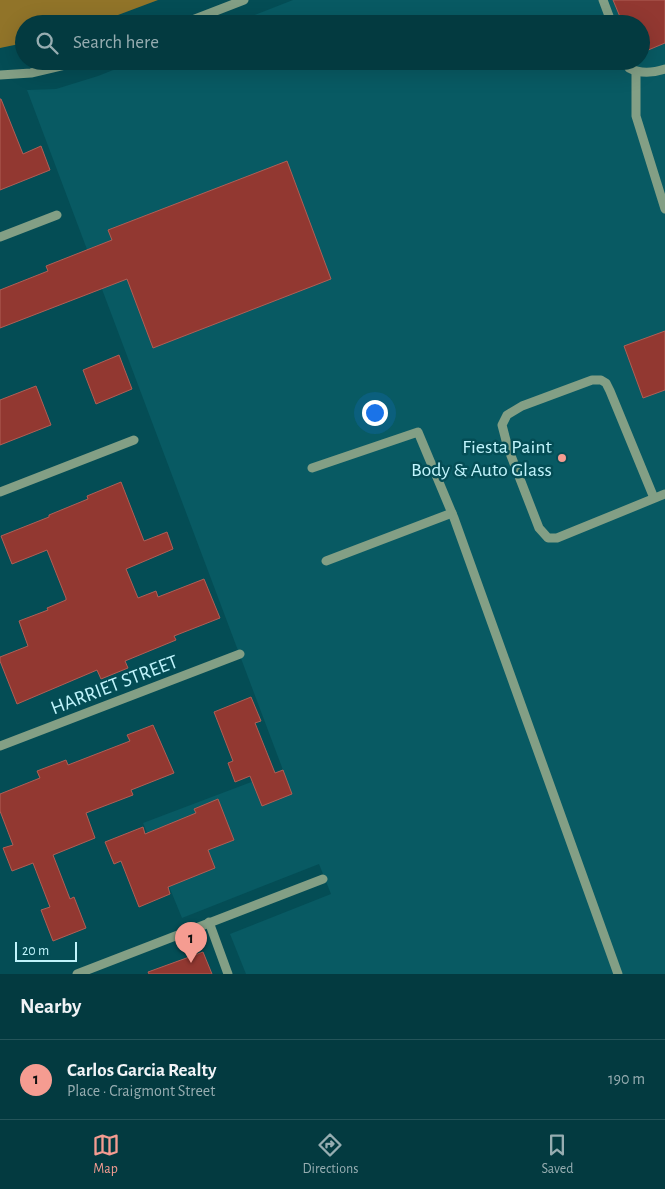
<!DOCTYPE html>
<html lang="en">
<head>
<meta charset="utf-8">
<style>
  body { margin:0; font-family:"Alegreya Sans",sans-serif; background:#11454b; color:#f1f3f6 }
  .scale { position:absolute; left:15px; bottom:12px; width:62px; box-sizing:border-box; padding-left:5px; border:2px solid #c0f4fc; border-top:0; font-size:14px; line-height:18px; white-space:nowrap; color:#c0f4fc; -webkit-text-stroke:4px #044d55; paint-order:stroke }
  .you { position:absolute; left:374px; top:412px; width:18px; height:18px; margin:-12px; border:4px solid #fff; border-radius:50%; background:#1a73e8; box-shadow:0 0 0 8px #1a73e833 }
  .badge { display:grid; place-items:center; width:32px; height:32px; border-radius:50%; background:#f59c91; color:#111; font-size:16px; font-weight:700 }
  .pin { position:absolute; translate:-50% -41px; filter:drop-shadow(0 1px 2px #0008) }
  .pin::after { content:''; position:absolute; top:26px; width:18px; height:15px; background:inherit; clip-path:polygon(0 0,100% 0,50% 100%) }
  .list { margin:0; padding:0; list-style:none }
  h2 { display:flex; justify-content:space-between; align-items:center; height:65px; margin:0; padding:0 20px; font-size:21px }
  h2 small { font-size:16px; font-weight:400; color:#97adb1 }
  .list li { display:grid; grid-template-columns:32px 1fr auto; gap:15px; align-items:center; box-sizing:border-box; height:80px; padding:0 20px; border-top:1px solid #245459 }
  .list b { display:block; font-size:19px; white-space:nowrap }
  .list p { margin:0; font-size:16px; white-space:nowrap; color:#97adb1 }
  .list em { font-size:16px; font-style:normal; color:#97adb1 }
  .icon { flex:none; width:28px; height:28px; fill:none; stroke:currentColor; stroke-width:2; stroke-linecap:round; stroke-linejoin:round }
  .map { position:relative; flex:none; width:665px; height:974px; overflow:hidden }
  .search { position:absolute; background:#033a40; box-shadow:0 5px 20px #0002; left:15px; right:15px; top:15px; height:55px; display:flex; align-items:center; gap:12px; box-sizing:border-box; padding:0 18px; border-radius:28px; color:#97adb1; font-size:19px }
  .sheet { height:145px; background:#033a40 }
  nav { display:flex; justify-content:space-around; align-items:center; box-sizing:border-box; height:70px; border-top:1px solid #245459; background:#033a40; font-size:14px; color:#97adb1 }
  nav a { display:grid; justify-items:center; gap:2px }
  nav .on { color:#f59c91 }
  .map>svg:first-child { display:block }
  .built { fill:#085a63 }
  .forest { fill:#917429 }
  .building { fill:#923831; stroke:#b05f56 }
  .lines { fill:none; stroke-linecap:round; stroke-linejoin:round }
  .minor { stroke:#839f85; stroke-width:9 }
  .poi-dot { fill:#f59c91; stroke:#044d55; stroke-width:2 }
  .labels { text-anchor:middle; stroke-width:5; stroke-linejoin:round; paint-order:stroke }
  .poi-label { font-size:20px; fill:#c0f4fc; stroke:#044d55; text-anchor:end }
  .street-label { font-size:20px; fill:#c0f4fc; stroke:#044d55 }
</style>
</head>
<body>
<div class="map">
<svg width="665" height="974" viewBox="0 0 665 974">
  <rect width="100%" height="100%" fill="#044d55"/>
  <path class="built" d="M293,0h372v974h-419l-16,-40 101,-40 -12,-30 -137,54 -39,-95 140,-53 -256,-680 29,-1 42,-13 38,-15h505v-37h-409z"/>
  <path class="forest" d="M0,0h158l-64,24h-70v19l-24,5z"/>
  <g class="building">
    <path d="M613,0h52v43l-24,10v-29h-18z"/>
    <path d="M0,99h1l22,55 18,-8 9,24 -50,20z"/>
    <path d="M287,161l44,118 -178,69 -26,-69 -127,49v-38l48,-19 -2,-5 66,-26 -4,-10z"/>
    <path d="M665,331v59l-22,8 -19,-52z"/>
    <path d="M119,355l13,34 -36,15 -13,-34z"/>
    <path d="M36,386l15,39 -51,20v-45z"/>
    <path d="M121,482l23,59 23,-9 6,17 -47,20 12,29 18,-7 2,6 46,-18 16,39 -46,18 2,4 -51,21 3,7 -27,11 -4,-9 -80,34 -17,-43v-4l28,-11 -9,-25 29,-11 -1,-2 19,-8v-2l-19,-48 -35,14 -11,-28 48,-19v-2l39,-16 -1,-3z"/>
    <path d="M251,697l10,24 -6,2 20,50 8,-3 9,24 -30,12 -12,-30 -15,6 -7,-19 5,-2 -19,-49z"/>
    <path d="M153,725l21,48 -43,17 2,5 -47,18 9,25 -42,17 17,44 4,-2 12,31 -33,13 -12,-31 9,-3 -17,-44 -21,8 -9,-23 10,-3 -13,-34v-17l40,-16 -3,-7 29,-11 2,5 62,-24 -3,-6z"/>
    <path d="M218,799l16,41 -26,10 7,18 -47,19 2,7 -31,13 -18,-46 -7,3 -9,-22 38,-15 2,7 51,-21 -2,-4z"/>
    <path d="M203,952l9,22h-63l-1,-2z"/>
  </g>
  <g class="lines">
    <g class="minor">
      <path d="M603,0l9,24"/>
      <path d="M182,24l62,-24"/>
      <path d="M626,61l3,7c11,6 24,5 36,1"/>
      <path d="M636,72v44l29,93"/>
      <path d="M0,75l31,-2 51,-12"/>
      <path d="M0,237l57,-22"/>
      <path d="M312,468l106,-36 36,86 164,456"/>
      <path d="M0,492l134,-52"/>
      <path d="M654,498l-44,-107 -4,-8 -5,-3h-9l-70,26 -15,9 -5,10 6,23 31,80 9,10h9l108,-44"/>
      <path d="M326,561l126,-48"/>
      <path d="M0,746l240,-92"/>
      <path d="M209,922l19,52"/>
      <path d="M77,974l246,-95"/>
    </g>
  </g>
  <circle class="poi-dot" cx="562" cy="458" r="5"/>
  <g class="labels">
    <g class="poi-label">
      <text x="552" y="453">Fiesta Paint<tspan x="552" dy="23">Body &amp; Auto Glass</tspan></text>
    </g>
    <g class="street-label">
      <text transform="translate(114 684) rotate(-21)" y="7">HARRIET STREET</text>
    </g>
  </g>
</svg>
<div class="scale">20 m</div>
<div class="you"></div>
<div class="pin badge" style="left:191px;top:963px">1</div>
<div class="search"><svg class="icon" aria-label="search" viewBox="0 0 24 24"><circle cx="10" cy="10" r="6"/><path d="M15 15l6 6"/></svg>Search here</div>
</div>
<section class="sheet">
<h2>Nearby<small></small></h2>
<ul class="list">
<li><span class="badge">1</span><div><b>Carlos Garcia Realty</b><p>Place · Craigmont Street</p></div><em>190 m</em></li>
</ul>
</section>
<nav>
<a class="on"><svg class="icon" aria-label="map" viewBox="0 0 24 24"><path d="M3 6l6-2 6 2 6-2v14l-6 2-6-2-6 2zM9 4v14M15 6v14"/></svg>Map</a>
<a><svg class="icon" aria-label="directions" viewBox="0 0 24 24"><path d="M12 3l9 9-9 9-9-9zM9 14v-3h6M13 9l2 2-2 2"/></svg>Directions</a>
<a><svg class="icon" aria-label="saved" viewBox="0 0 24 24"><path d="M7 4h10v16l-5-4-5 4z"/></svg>Saved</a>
</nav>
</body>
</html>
